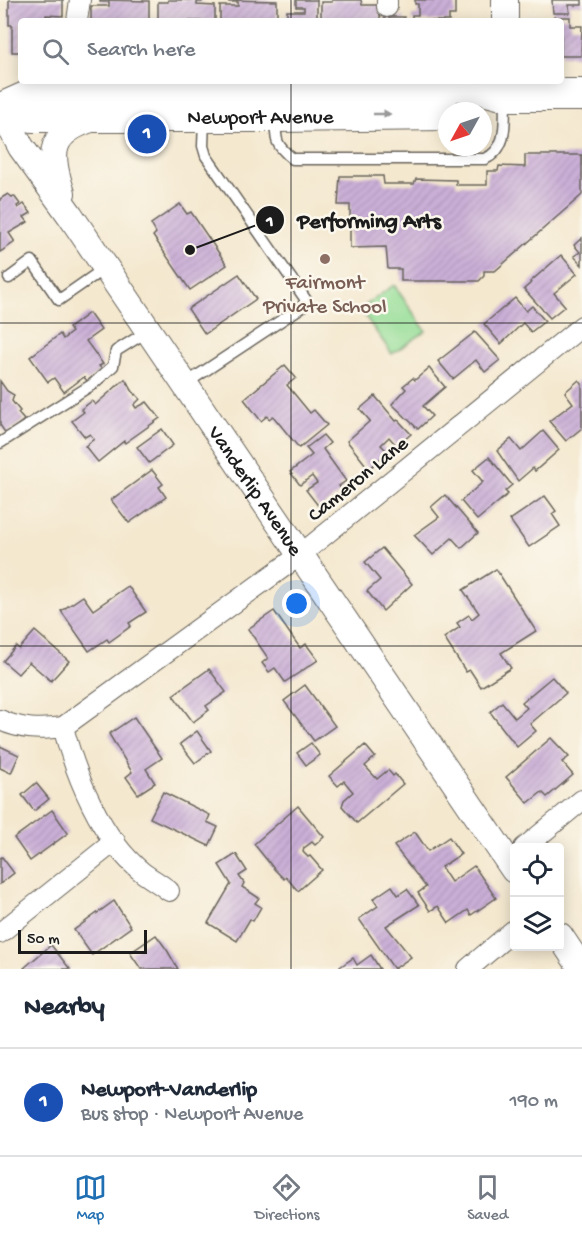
<!DOCTYPE html>
<html lang="en">
<head>
<meta charset="utf-8">
<style>
  body { margin:0; font-family:"Gochi Hand",sans-serif; background:#f2f2f3; color:#1f2937 }
  .controls { position:absolute; right:18px; bottom:18px; display:grid; overflow:hidden; border-radius:6px; box-shadow:0 3px 15px #0003 }
  .controls button { width:54px; height:54px; display:grid; place-items:center; padding:0; border:0; border-bottom:2px solid #e0e1e3; background:#fff; color:#1f2937; font:30px sans-serif }
  .compass { position:absolute; left:438px; top:102px; width:54px; height:54px; border-radius:50%; background:#fff; box-shadow:0 3px 15px #0003; rotate:230deg }
  .scale { position:absolute; left:18px; bottom:15px; width:129px; box-sizing:border-box; padding-left:6px; border:3px solid #1c1c1c; border-top:0; font-size:16px; line-height:21px; white-space:nowrap; color:#1c1c1c; -webkit-text-stroke:4px #fbf7ec; paint-order:stroke }
  .you { position:absolute; left:297px; top:604px; width:21px; height:21px; margin:-15px; border:4px solid #fff; border-radius:50%; background:#1a73e8; box-shadow:0 0 0 9px #1a73e833 }
  .badge { display:grid; place-items:center; width:39px; height:39px; border-radius:50%; background:#1f6fb2; color:#fff; font-size:20px; font-weight:700 }
  .pin { position:absolute; translate:-50% -50%; border:3px solid #fff; box-shadow:0 2px 6px #0006 }
  .list { margin:0; padding:0; list-style:none }
  h2 { display:flex; justify-content:space-between; align-items:center; height:78px; margin:0; padding:0 24px; font-size:26px }
  h2 small { font-size:20px; font-weight:400; color:#747a83 }
  .list li { display:grid; grid-template-columns:39px 1fr auto; gap:18px; align-items:center; box-sizing:border-box; height:108px; padding:0 24px; border-top:2px solid #e0e1e3 }
  .list b { display:block; font-size:22px; white-space:nowrap }
  .list p { margin:0; font-size:20px; white-space:nowrap; color:#747a83 }
  .list em { font-size:20px; font-style:normal; color:#747a83 }
  .icon { flex:none; width:33px; height:33px; fill:none; stroke:currentColor; stroke-width:2; stroke-linecap:round; stroke-linejoin:round }
  .map { position:relative; flex:none; width:582px; height:969px; overflow:hidden }
  .search { position:absolute; background:#fff; box-shadow:0 3px 15px #0003; left:18px; right:18px; top:18px; height:66px; display:flex; align-items:center; gap:15px; box-sizing:border-box; padding:0 21px; border-radius:6px; color:#747a83; font-size:22px }
  .sheet { height:186px; background:#fff }
  nav { display:flex; justify-content:space-around; align-items:center; box-sizing:border-box; height:84px; border-top:2px solid #e0e1e3; background:#fff; font-size:16px; color:#747a83 }
  nav a { display:grid; justify-items:center; gap:3px }
  nav .on { color:#1f6fb2 }
  .map>svg:first-child { display:block }
  .garden { fill:#97de98; stroke:#5a7d5a; stroke-width:1.5 }
  .building { fill:url(#building-hatch) }
  .lines { fill:none; stroke-linecap:round; stroke-linejoin:round }
  .service-casing { stroke:#68635b; stroke-width:13 }
  .minor-casing { stroke:#68635b; stroke-width:22 }
  .tertiary-casing { stroke:#68635b; stroke-width:28 }
  .primary-casing { stroke:#68635b; stroke-width:34 }
  .service { stroke:#fff; stroke-width:10 }
  .minor { stroke:#fff; stroke-width:20 }
  .tertiary { stroke:#fff; stroke-width:26 }
  .primary { stroke:#fff; stroke-width:32 }
  .oneway { fill:#999 }
  .grid { fill:none; stroke:#1c1c1c; stroke-width:1.5; stroke-opacity:0.55 }
  .education-dot { fill:#8d6e63; stroke:#fbf7ec; stroke-width:2 }
  .labels { text-anchor:middle; stroke-width:5; stroke-linejoin:round; paint-order:stroke }
  .street-label { font-size:21px; fill:#1c1c1c; stroke:#fbf7ec }
  .education-label { font-size:21px; fill:#785e54; stroke:#fbf7ec }
  .leader { fill:none; stroke:#1c1c1c; stroke-width:2 }
  .callout-dot { fill:#1c1c1c; stroke:#fbf7ec; stroke-width:2 }
  .mark-label { font-size:18px; text-anchor:middle; font-weight:bold; fill:#fff }
  .callout-label { font-size:22px; text-anchor:middle; font-weight:bold; fill:#1c1c1c; stroke:#fbf7ec; stroke-width:5; stroke-linejoin:round; paint-order:stroke }
</style>
</head>
<body>
<div class="map">
<svg width="582" height="969" viewBox="0 0 582 969">
  <defs>
    <pattern id="building-hatch" width="6" height="6" patternUnits="userSpaceOnUse" patternTransform="scale(1.5)"><rect width="6" height="6" fill="#caafd7"/><path d="M-1 1l2-2M0 6l6-6M5 7l2-2" fill="none" stroke="#ad96b8"/></pattern>
  </defs>
  <rect width="100%" height="100%" fill="#fbf7ec"/>
  <filter id="ink" filterUnits="userSpaceOnUse"><feTurbulence type="fractalNoise" baseFrequency=".0167" numOctaves="2"/><feDisplacementMap in="SourceGraphic" scale="12" xChannelSelector="R" yChannelSelector="G"/><feConvolveMatrix kernelMatrix="1 2 1 2 8 2 1 2 1" color-interpolation-filters="sRGB"/></filter>
  <filter id="wash" filterUnits="userSpaceOnUse"><feTurbulence type="fractalNoise" baseFrequency=".008" numOctaves="4" result="noise"/><feDisplacementMap in="SourceGraphic" scale="24" xChannelSelector="R" yChannelSelector="G"/><feGaussianBlur stdDeviation="1.35" result="paint"/><feColorMatrix in="noise" values="0 0 0 0 0 0 0 0 0 0 0 0 0 0 0 0 0 1.4 0 .05"/><feComposite in="paint" operator="in"/></filter>
  <g filter="url(#wash)">
    <rect width="100%" height="100%" fill="#f4e8cf"/>
    <path class="garden" d="M394,285l32,46 -34,23 -32,-45z"/>
    <g id="blocks">
      <g class="building">
        <path d="M9,0h54v16l-17,-1v6h-25v31h-9v-27h-3z"/>
        <path d="M100,0l49,1v20h-58v-15h18v-4h-9z"/>
        <path d="M168,0h34v2h-5v3l18,1v15h-57v-19h10z"/>
        <path d="M229,0l48,1v20h-57v-15h18v-4h-9z"/>
        <path d="M296,0h21v21h-30v-10h17v-4h-8z"/>
        <path d="M332,0h29l1,5h18v16h-59v-19h11z"/>
        <path d="M415,0h40v15h-6v6h-37v-6h6v-11h-3z"/>
        <path d="M552,0h30v5h-13l1,8h-17z"/>
        <rect x="385" y="17" width="19" height="4"/>
        <path d="M554,17h16v9h12l-1,30h-20v-35h-7z"/>
        <path d="M525,155h57v40l-87,76h-11v5l-5,5h-78v-12h-13l-2,-22 -36,1v-43h-12l2,-29h43l1,8h30l2,-5 40,1v5h31v-14h11l1,-5 26,1z"/>
        <path d="M8,194l4,3 2,-1 6,8 -3,2 1,2 6,-4 7,9 -7,4 4,5 -19,11 6,9 -15,10v-53z"/>
        <path d="M180,204l7,10 4,-2 36,53 -37,25 -37,-54 3,-3 -5,-9z"/>
        <path d="M582,238v27l-8,-9 6,-4 -6,-7z"/>
        <path d="M561,255l16,19 -23,19 11,13 -15,12 -26,-29 7,-6 -1,-1z"/>
        <path d="M239,274l17,25 -51,35 -17,-25z"/>
        <path d="M515,298l11,13 6,-5 13,15 -14,11 -8,-9 -22,21 -17,-20z"/>
        <path d="M89,313l12,17 -15,11 17,23 -4,2 3,3 -15,12 -3,-4 -20,15 -10,-14 -6,4 -18,-25 30,-23 3,5 9,-7 -3,-4z"/>
        <path d="M475,332l25,28 -15,12 -9,-12 -23,19 -15,-18z"/>
        <path d="M285,365l11,13 -9,7 23,28 4,-3 13,15 -28,23 -26,-32 -4,3 -2,-3 -6,5 -17,-22z"/>
        <path d="M429,368l16,19 -22,19 9,10 -14,13 -26,-25 14,-15 -3,-3 10,-8 2,2z"/>
        <path d="M125,379l10,16 1,-1 4,5 -6,6 2,3 11,-6 13,16 -35,25 -1,-2 -26,21 -13,-16 9,-7 -4,-5 -5,3 -13,-16 12,-9 -3,-3 11,-8 3,4z"/>
        <path d="M579,380l3,4v44l-16,13 -17,-20 24,-18 -8,-11z"/>
        <path d="M0,381l7,10 7,4 -2,6 8,10 -2,2 6,7 -18,14 -6,-9z"/>
        <path d="M375,396l21,25 2,-1 13,14 -14,12 -8,-9 -8,8 7,7 -19,17 -22,-28 23,-20 -10,-12z"/>
        <path d="M162,429l11,16 -24,18 -12,-16z"/>
        <path d="M543,431l16,19 -24,21 -2,-3 -15,13 -21,-30 14,-12 10,12z"/>
        <path d="M323,435l7,8 -7,6 23,32 -7,5 4,5 -23,17 -14,-18 11,-7 -5,-7 -12,9 -10,-13 22,-17 -6,-7z"/>
        <path d="M489,457l23,28 -7,6 3,3 -31,26 -16,-19 22,-19 -10,-12z"/>
        <path d="M152,470l11,14 -4,3 7,10 -37,26 -18,-23z"/>
        <path d="M445,495l33,38 -17,15 -9,-10 -19,17 -19,-20 25,-18 -8,-10z"/>
        <path d="M545,496l11,15 -4,3 8,12 -31,21 -19,-27z"/>
        <path d="M382,548l30,36 -29,27 -16,-20 13,-11 -15,-18z"/>
        <path d="M496,569l40,62 -35,22 10,15 -30,19 -11,-17 -4,2 -22,-34 16,-11 -3,-4 12,-8 3,4 7,-6 -16,-23z"/>
        <path d="M128,586l18,26 -17,11 2,3 -22,16 -2,-3 -18,12 -28,-40 22,-15 10,14z"/>
        <path d="M274,611l26,37 6,-4 12,16 -33,22 -10,-14 -6,4 -7,-9 6,-5 -20,-29z"/>
        <path d="M35,631l34,30 -18,20 -22,-19 -11,12 -15,-13 13,-15 3,3z"/>
        <path d="M209,669l17,23 -20,14 3,4 -16,12 -20,-27z"/>
        <path d="M552,677l14,16 -36,31 6,7 -19,16 -27,-35 12,-10 13,16 12,-10 -5,-6z"/>
        <path d="M305,685l30,41 -21,15 -30,-40z"/>
        <path d="M134,717l28,41 -16,11 9,14 -17,11 -12,-17 6,-5 -23,-38z"/>
        <path d="M197,731l14,20 -16,12 -15,-19z"/>
        <path d="M551,738l18,19 -7,5 11,13 -26,22 -5,-5 -14,11 -22,-26z"/>
        <path d="M311,743l9,12 -14,10 -9,-12z"/>
        <path d="M365,745l10,12 -10,9 12,13 11,-9 5,6 2,-2 8,10 -46,39 -15,-17 2,-6 9,-8 -9,-11 -6,5 -9,-10z"/>
        <path d="M0,746l19,9 -8,18 -11,-5z"/>
        <path d="M36,783l13,16 -15,12 -12,-16z"/>
        <path d="M163,792l47,23 -3,7 11,5 -9,19 -59,-28z"/>
        <path d="M298,806l26,31 -9,8 -3,-3 -8,6 -1,4 5,5 2,-1 12,14 -24,21 -12,-14 -2,2 -9,-9 -21,-26z"/>
        <path d="M52,810l16,23 -38,28 -16,-23z"/>
        <path d="M415,832l13,19 21,-14 12,17 -20,13 10,15 23,-16 22,32 -25,17 -3,-5 -19,13 -11,-17 -8,5 -12,-18 8,-6 -32,-41z"/>
        <path d="M236,854l11,17 -8,5 5,7 -2,4 17,11 -4,5 6,4 -8,14 -3,-2 -13,22 -29,-18 23,-39 -12,-19z"/>
        <path d="M2,857l12,16 -14,11v-26z"/>
        <path d="M392,886l6,9 9,-6 12,16 -33,21 25,31 -17,12 -35,-50 19,-13 -5,-7z"/>
        <path d="M114,901l17,26 -39,28 -18,-25z"/>
        <path d="M156,935l11,15 11,19h-37l-11,-16z"/>
        <path d="M51,945l19,24h-45l-1,-1z"/>
        <path d="M371,955l9,14h-43l16,-11 4,7z"/>
      </g>
    </g>
  </g>
  <g filter="url(#ink)">
    <use href="#blocks" fill-opacity="0" stroke="#68635b" stroke-width="1.5"/>
    <g class="lines">
      <defs>
        <g id="service">
          <path d="M276,117c-1,23 -1,28 17,42h192c24,-11 19,-38 20,-61"/>
          <path d="M9,278l23,-17 27,39 46,-32"/>
          <path d="M185,384l118,-78 3,-6 -100,-144 -3,-10 1,-26"/>
          <path d="M0,443l93,-59 20,-18 3,-15 32,-20"/>
        </g>
        <g id="minor">
          <path d="M387,7v-7"/>
          <path d="M77,21l3,-21"/>
          <path d="M0,720c22,10 40,10 63,7l237,-172 282,-229"/>
          <path d="M63,727c13,49 38,112 79,145 9,7 19,12 27,19"/>
          <path d="M524,848l58,-48"/>
          <path d="M0,933l115,-92"/>
          <path d="M468,969l46,-39"/>
        </g>
        <g id="tertiary">
          <path d="M505,0v21"/>
          <path id="s1" d="M1,109l20,38 49,68 444,655"/>
          <path d="M62,193c-14,-41 -13,-61 32,-75"/>
          <path d="M560,936l22,33"/>
        </g>
        <g id="primary">
          <path id="s2" d="M0,109l33,7h243l171,-2"/>
          <path d="M1,109l40,-18 123,-2 51,-3 254,-1 37,10h76"/>
        </g>
      </defs>
      <use href="#service" class="service-casing"/>
      <use href="#minor" class="minor-casing"/>
      <use href="#tertiary" class="tertiary-casing"/>
      <use href="#primary" class="primary-casing"/>
      <use href="#service" class="service"/>
      <use href="#minor" class="minor"/>
      <use href="#tertiary" class="tertiary"/>
      <use href="#primary" class="primary"/>
    </g>
    <defs><path id="oneway-solid" d="M-6-.8H1V-3.2L6.5 0L1 3.2V.8H-6Z" transform="scale(1.5)"/></defs>
    <use class="oneway" href="#oneway-solid" transform="translate(382 114)"/>
  </g>
  <path class="grid" d="M291,0v21M291,81v888M0,323h582M0,646h582"/>
  <circle class="education-dot" cx="325" cy="259" r="6"/>
  <g class="labels">
    <g class="street-label">
      <text dy="7" stroke="none"><textPath href="#s2" startOffset="261">Newport Avenue</textPath></text>
      <text transform="translate(357 478) rotate(-39)" y="7">Cameron Lane</text>
      <text dy="7" stroke="none"><textPath href="#s1" startOffset="459">Vanderlip Avenue</textPath></text>
    </g>
    <g class="education-label">
      <text x="325" y="288">Fairmont<tspan x="325" dy="24">Private School</tspan></text>
    </g>
  </g>
  <path class="leader" d="M190 250L270 220"/>
  <g class="callout-dot">
    <circle cx="190" cy="250" r="6"/>
    <circle cx="270" cy="220" r="15"/>
  </g>
  <g class="mark-label">
    <text x="270" y="226">1</text>
  </g>
  <g class="callout-label">
    <text x="369" y="227">Performing Arts</text>
  </g>
</svg>
<div class="controls">
<button><svg class="icon" aria-label="locate" viewBox="0 0 24 24"><circle cx="12" cy="12" r="6"/><path d="M12 2v4M12 18v4M2 12h4M18 12h4"/></svg></button>
<button><svg class="icon" aria-label="layers" viewBox="0 0 24 24"><path d="M12 4l9 5-9 5-9-5zM3 14l9 5 9-5"/></svg></button>
</div>
<svg class="compass" viewBox="-18 -18 36 36"><path d="M0-13l5 13h-10z" fill="#e53935"/><path d="M0 13l5-13h-10z" fill="#747a83"/></svg>
<div class="scale">50 m</div>
<div class="you"></div>
<div class="pin badge" style="left:147px;top:134px;background:#1a4fb4">1</div>
<div class="search"><svg class="icon" aria-label="search" viewBox="0 0 24 24"><circle cx="10" cy="10" r="6"/><path d="M15 15l6 6"/></svg>Search here</div>
</div>
<section class="sheet">
<h2>Nearby<small></small></h2>
<ul class="list">
<li><span class="badge" style="background:#1a4fb4">1</span><div><b>Newport-Vanderlip</b><p>Bus stop · Newport Avenue</p></div><em>190 m</em></li>
</ul>
</section>
<nav>
<a class="on"><svg class="icon" aria-label="map" viewBox="0 0 24 24"><path d="M3 6l6-2 6 2 6-2v14l-6 2-6-2-6 2zM9 4v14M15 6v14"/></svg>Map</a>
<a><svg class="icon" aria-label="directions" viewBox="0 0 24 24"><path d="M12 3l9 9-9 9-9-9zM9 14v-3h6M13 9l2 2-2 2"/></svg>Directions</a>
<a><svg class="icon" aria-label="saved" viewBox="0 0 24 24"><path d="M7 4h10v16l-5-4-5 4z"/></svg>Saved</a>
</nav>
</body>
</html>
